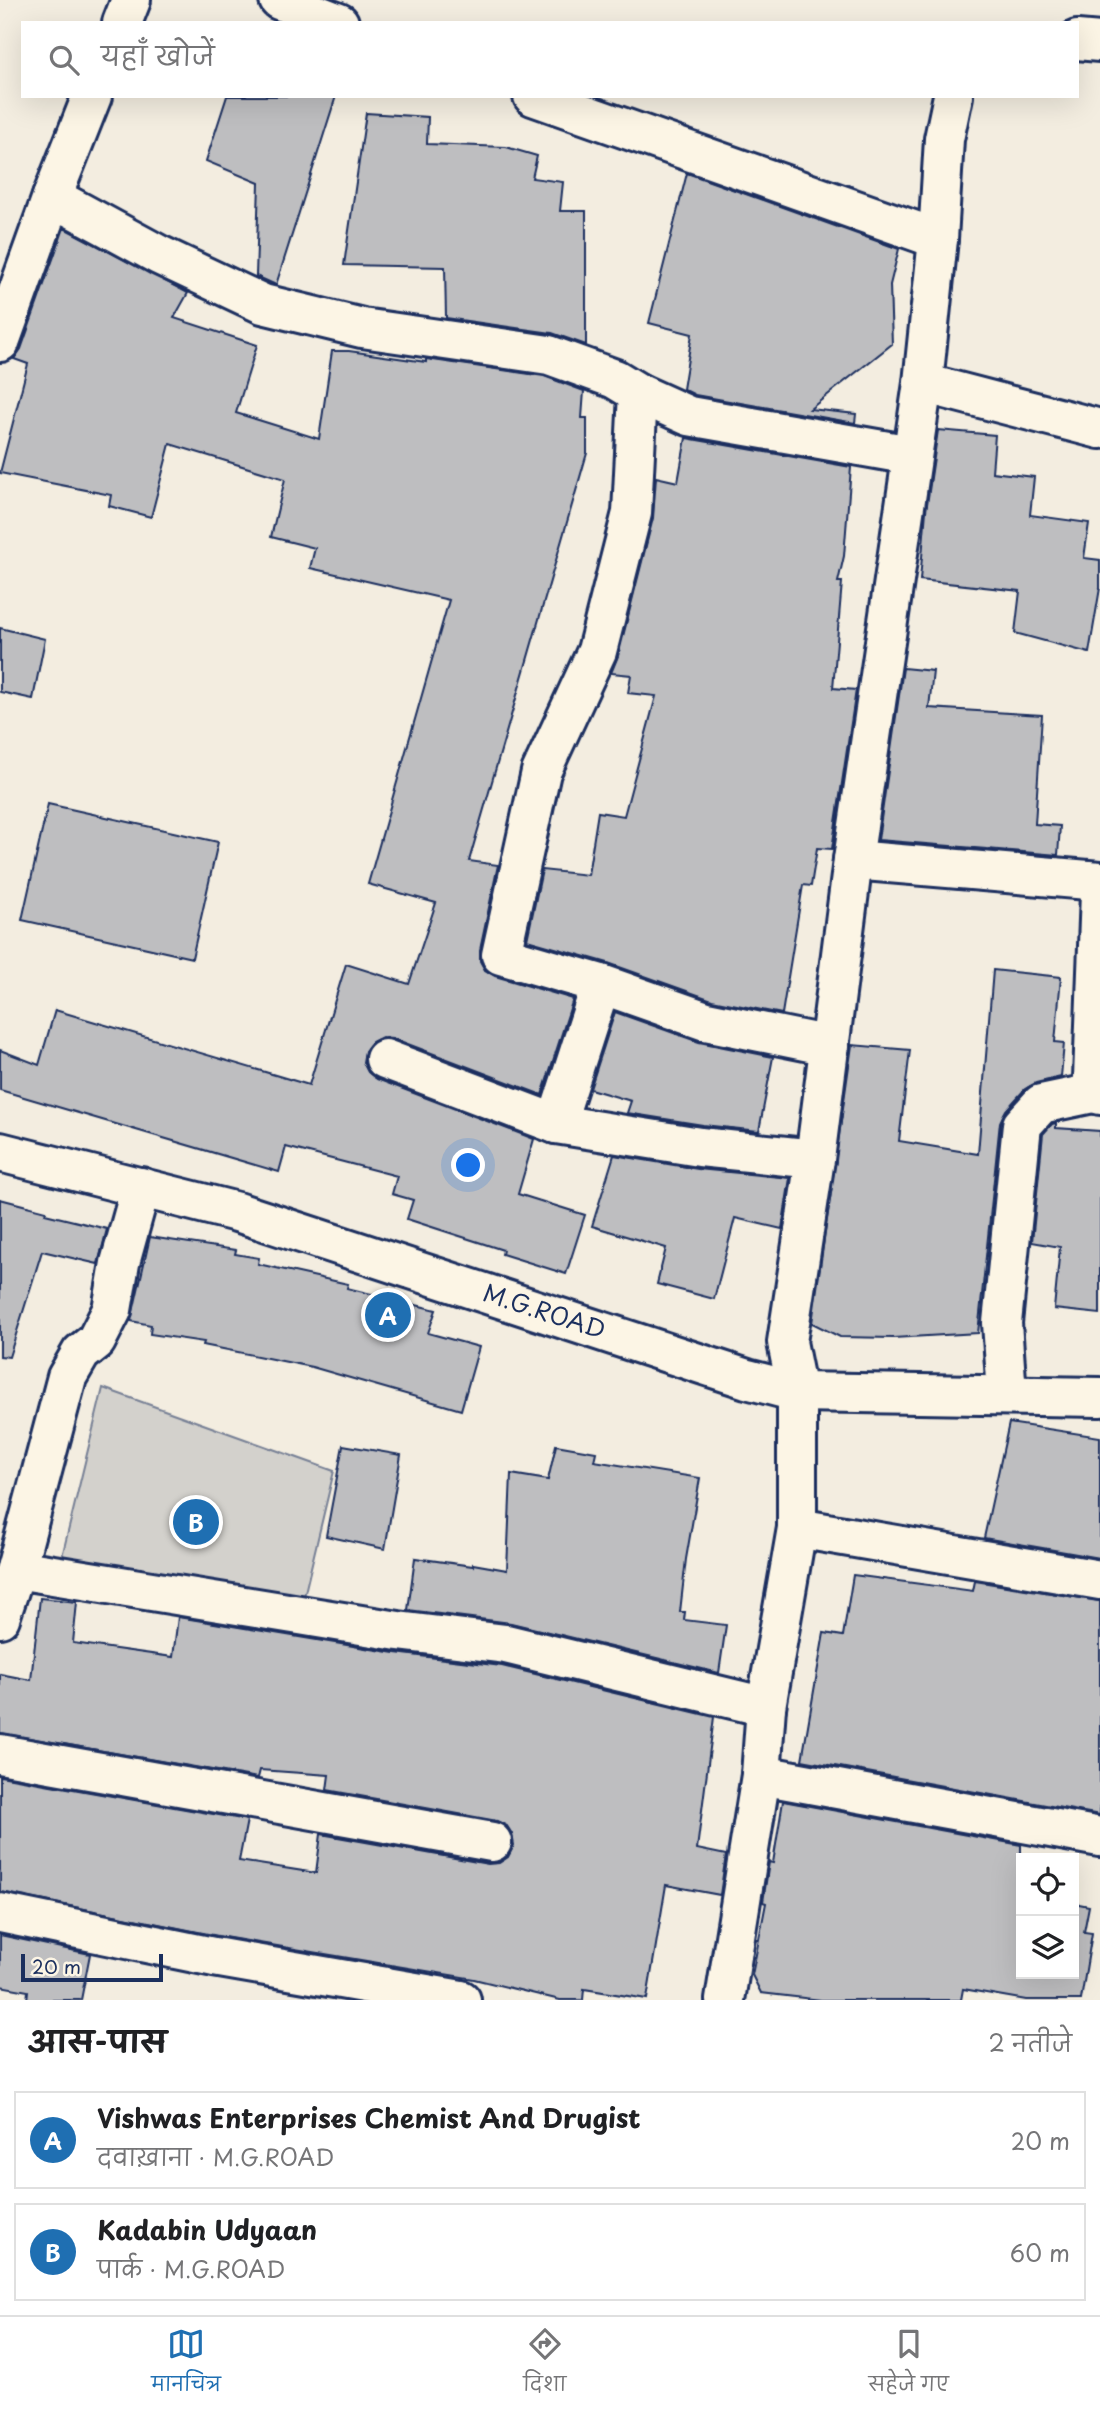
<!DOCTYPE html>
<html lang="hi">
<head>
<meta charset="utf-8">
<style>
  body { margin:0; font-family:"Playpen Sans","Playpen Sans Deva",sans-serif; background:#f6f6f6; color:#202124 }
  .controls { position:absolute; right:21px; bottom:21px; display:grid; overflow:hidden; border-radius:0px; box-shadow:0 7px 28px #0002 }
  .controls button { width:63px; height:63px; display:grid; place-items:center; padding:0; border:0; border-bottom:2px solid #e0e0e0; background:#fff; color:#202124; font:35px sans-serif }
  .scale { position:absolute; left:21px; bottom:18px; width:142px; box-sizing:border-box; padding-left:7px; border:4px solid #1b2f5e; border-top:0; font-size:19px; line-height:24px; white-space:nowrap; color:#1b2f5e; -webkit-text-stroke:5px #fcf5e5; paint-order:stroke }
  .you { position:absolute; left:469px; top:1166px; width:24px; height:24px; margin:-18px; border:5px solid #fff; border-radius:50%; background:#1a73e8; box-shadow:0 0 0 10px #1a73e833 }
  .badge { display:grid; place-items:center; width:46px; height:46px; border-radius:50%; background:#1f6fb2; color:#fff; font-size:23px; font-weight:700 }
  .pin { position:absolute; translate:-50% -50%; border:4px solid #fff; box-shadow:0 2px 7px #0006 }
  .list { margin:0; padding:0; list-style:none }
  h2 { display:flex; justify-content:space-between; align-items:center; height:91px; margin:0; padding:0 28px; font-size:30px }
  h2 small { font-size:23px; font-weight:400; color:#757577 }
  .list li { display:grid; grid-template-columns:46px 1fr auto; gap:21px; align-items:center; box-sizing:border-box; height:98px; margin:0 14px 14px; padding:0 14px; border:2px solid #e0e0e0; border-radius:0px }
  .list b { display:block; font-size:26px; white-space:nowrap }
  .list p { margin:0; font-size:23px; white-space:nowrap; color:#757577 }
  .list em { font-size:23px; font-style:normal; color:#757577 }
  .icon { flex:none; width:38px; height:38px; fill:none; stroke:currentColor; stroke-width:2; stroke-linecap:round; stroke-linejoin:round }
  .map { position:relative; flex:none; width:1100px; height:2000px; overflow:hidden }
  .search { position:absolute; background:#fff; box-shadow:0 7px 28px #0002; left:21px; right:21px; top:21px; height:77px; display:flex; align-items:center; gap:18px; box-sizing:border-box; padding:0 24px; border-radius:0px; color:#757577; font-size:26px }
  .sheet { height:315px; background:#fff }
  nav { display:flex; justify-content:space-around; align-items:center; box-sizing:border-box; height:98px; border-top:2px solid #e0e0e0; background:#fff; font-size:19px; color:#757577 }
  nav a { display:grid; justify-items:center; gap:4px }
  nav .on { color:#1f6fb2 }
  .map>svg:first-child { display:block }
  .green { fill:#d3d1cc; stroke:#778095; stroke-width:2 }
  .building { fill:#bebec0; stroke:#1b2f5e; stroke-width:2 }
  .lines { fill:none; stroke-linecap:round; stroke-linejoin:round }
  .minor-casing { stroke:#1b2f5e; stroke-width:44 }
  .secondary-casing { stroke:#1b2f5e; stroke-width:44 }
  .minor { stroke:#fcf5e5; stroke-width:38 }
  .secondary { stroke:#fcf5e5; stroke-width:38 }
  .labels { text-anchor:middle; stroke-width:6; stroke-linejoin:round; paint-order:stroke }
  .street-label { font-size:24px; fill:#1b2f5e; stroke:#fcf5e5 }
</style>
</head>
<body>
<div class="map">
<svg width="1100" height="2000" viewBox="0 0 1100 2000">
  <rect width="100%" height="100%" fill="#f3ede0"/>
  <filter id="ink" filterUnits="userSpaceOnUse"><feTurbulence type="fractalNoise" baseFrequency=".0143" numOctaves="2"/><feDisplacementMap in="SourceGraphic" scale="14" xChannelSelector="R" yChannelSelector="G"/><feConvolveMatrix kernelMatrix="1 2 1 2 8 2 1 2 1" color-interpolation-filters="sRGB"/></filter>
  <g filter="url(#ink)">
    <path class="green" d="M103,1388l231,83 -37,155 -239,-53z"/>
    <g class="building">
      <path d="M227,96h109l-60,189 -20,-9 3,-93 -53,-22z"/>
      <path d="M366,113l62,4 -1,27 79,3 31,9 -5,22 31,4 -3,29h26v134l-34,-12 -106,-15 -1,-51 -101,-2z"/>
      <path d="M687,173l212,76 -9,36 2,59 -82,65 46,5 -1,9 -160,-28 -12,-6 9,-55 -43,-11z"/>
      <path d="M64,228l124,65 -14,25 83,27 -21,68 83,26 13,-88h17l77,11v-3l118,17 40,15 -2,27h5v35l-118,408 29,4 -18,85v11l5,9 10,6 78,23 -31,96 -150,-57 -10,-1 -10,5 -7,9 -2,11 5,10 9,7 157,60 -16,55 67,21 -19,59 -64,-20 1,-4 -96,-31 6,-19 -21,-6 5,-18 -111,-29 -7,25 -279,-82v-40l39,15 16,-55 254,75 37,-121 63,20 27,-81 -68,-19 81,-284 -139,-32 5,-20 -44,-11 14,-58 -115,-35 -19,73 -42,-11 2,-11 -111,-22 28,-109 -14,-5 7,-10z"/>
      <path d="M938,430l57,5 -3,37 42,5 -4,38 59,8 -5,35 16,2v28l-11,65 -74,-20 5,-42 -100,-11 6,-69z"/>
      <path d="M686,438l165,29 -7,89 -6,26h4l-9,106 23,2 -24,159 -15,-1 -6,38 -8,-1 -21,129 -70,-14 -104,-37 -81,-23 15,-70 46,5 10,-63 26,4 32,-120 -28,-3 3,-18 -20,-2 7,-17 35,-138 3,-41 22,5z"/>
      <path d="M0,628l45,11 -12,60 -33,-7z"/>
      <path d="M903,668l30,3 -4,37 113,7 -7,109 25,2 -2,29 -180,-15z"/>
      <path d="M48,804l170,38 -26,116 -170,-38z"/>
      <path d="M993,970l68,7 -6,65 9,1 -3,34 -25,6 -11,6 -19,21 -6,12 -22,211 -85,5 -53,-1 -28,-14 40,-278 58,5 -11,91 79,13z"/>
      <path d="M615,1012l84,30 74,15 -14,74 -56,-6 -76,-12 4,-12 -41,-12z"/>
      <path d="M1056,1123v5l44,3v183l-46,-5 6,-62 -28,-5 11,-108 9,-10z"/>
      <path d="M614,1155l84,14 92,9 -8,51 -47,-11 -21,81 -57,-15 9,-36 -74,-22z"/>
      <path d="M0,1199l46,12 -1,3 62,15 -9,35 -56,-13 -33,106 -9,-1z"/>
      <path d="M150,1237l86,13 -1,4 24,4 -1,6 90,20 -1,4 89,22 -8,23 51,14 -18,63 -149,-43 -109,-22 1,-3 -54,-8 1,-9 -20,-4z"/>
      <path d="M1009,1423l91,14v121l-116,-20z"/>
      <path d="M343,1445l58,10 -16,94 -59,-13z"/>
      <path d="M556,1445l40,7 -2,9 106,17 -14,81 -6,53h5l-1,8 42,5 -7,48 -208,-50 -103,-13 7,-52 58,8v-2l34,6 4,-96 37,6z"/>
      <path d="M853,1575l120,16 2,-10 125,20v214l-298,-55 22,-127 19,3z"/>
      <path d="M40,1598l37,4 -4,41 100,14 5,-40 217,36 107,13 212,51 -17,132 29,6 -6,40 -54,-10 -19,114 -63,-10 -1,11h-23l-86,-21 -256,-43 -218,-44v-116l247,44 -8,41 77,12 5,-39 167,30 11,-1 9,-6 6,-12 -2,-11 -5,-8 -10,-5 -170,-31 2,-15 -69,-5 -2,8 -258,-45v-59l31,6z"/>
      <path d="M783,1801l238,44v129h53v-71l15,3 -5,26 8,1 -11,67h-55l-63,-11 -2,11h-140l-60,-7 -9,-18 14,-72 -3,-1 6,-40 4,1z"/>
      <path d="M0,1935l90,19 -9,46h-54l1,-9 -28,-5z"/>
    </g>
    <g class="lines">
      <defs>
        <g id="minor">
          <path d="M279,0l60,23"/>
          <path d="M122,23l9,-23"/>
          <path d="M1077,40l23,2"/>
          <path d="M533,96l405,143"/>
          <path d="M52,197l107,58 104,49 99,24 187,27 66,24 23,14 51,23 222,39"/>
          <path d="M0,342l52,-145 40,-101"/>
          <path d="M923,383l177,46"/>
          <path d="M638,393l-6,120 -35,138 -56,121 -40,183 100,29 105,37 124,25"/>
          <path d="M853,860l247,21"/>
          <path d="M1100,893l-7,185 7,17"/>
          <path d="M385,1059l171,65 144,23 115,12"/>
          <path d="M556,1124l45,-140"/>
          <path d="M1007,1394l-5,-71 20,-198 19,-21 57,-12"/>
          <path d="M797,1528l303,52"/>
          <path d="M16,1569l382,62 108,13 260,63"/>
          <path d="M0,1618l16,-49 51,-192 14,-24 15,-12 16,-31 8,-47 21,-76"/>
          <path d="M0,1754l492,88"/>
          <path d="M761,1775l339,62"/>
          <path d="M0,1913l214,44 247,43"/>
          <path d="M725,2000l36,-225 5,-68 31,-179v-136l-10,-50 28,-183 38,-299 70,-477 15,-144 6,-100 9,-43"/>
        </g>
        <path id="secondary" d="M0,1152l237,60 510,167 50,13 303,5"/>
      </defs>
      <use href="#minor" class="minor-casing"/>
      <use href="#secondary" class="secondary-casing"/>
      <use href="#minor" class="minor"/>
      <use href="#secondary" class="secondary"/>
    </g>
  </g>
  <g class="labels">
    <g class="street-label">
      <text transform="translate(544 1312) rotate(18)" y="8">M.G.ROAD</text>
    </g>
  </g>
</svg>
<div class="controls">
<button><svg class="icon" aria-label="locate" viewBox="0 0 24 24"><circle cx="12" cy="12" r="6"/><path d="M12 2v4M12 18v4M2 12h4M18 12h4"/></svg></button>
<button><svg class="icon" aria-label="layers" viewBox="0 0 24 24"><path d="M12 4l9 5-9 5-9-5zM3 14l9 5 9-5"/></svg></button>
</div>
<div class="scale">20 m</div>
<div class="you"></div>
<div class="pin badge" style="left:388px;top:1315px">A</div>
<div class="pin badge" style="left:196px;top:1522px">B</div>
<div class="search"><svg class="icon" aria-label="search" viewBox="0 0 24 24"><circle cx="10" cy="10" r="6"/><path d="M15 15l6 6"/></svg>यहाँ खोजें</div>
</div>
<section class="sheet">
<h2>आस-पास<small>2 नतीजे</small></h2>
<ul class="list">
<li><span class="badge">A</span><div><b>Vishwas Enterprises Chemist And Drugist</b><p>दवाख़ाना · M.G.ROAD</p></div><em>20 m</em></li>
<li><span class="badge">B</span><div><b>Kadabin Udyaan</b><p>पार्क · M.G.ROAD</p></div><em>60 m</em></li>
</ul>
</section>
<nav>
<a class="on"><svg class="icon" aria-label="map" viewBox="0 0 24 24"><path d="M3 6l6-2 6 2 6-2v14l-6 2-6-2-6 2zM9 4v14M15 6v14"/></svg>मानचित्र</a>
<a><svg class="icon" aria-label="directions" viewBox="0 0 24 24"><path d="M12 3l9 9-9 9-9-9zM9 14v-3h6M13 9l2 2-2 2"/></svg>दिशा</a>
<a><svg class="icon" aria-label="saved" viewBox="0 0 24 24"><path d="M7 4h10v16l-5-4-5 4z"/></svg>सहेजे गए</a>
</nav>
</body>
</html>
